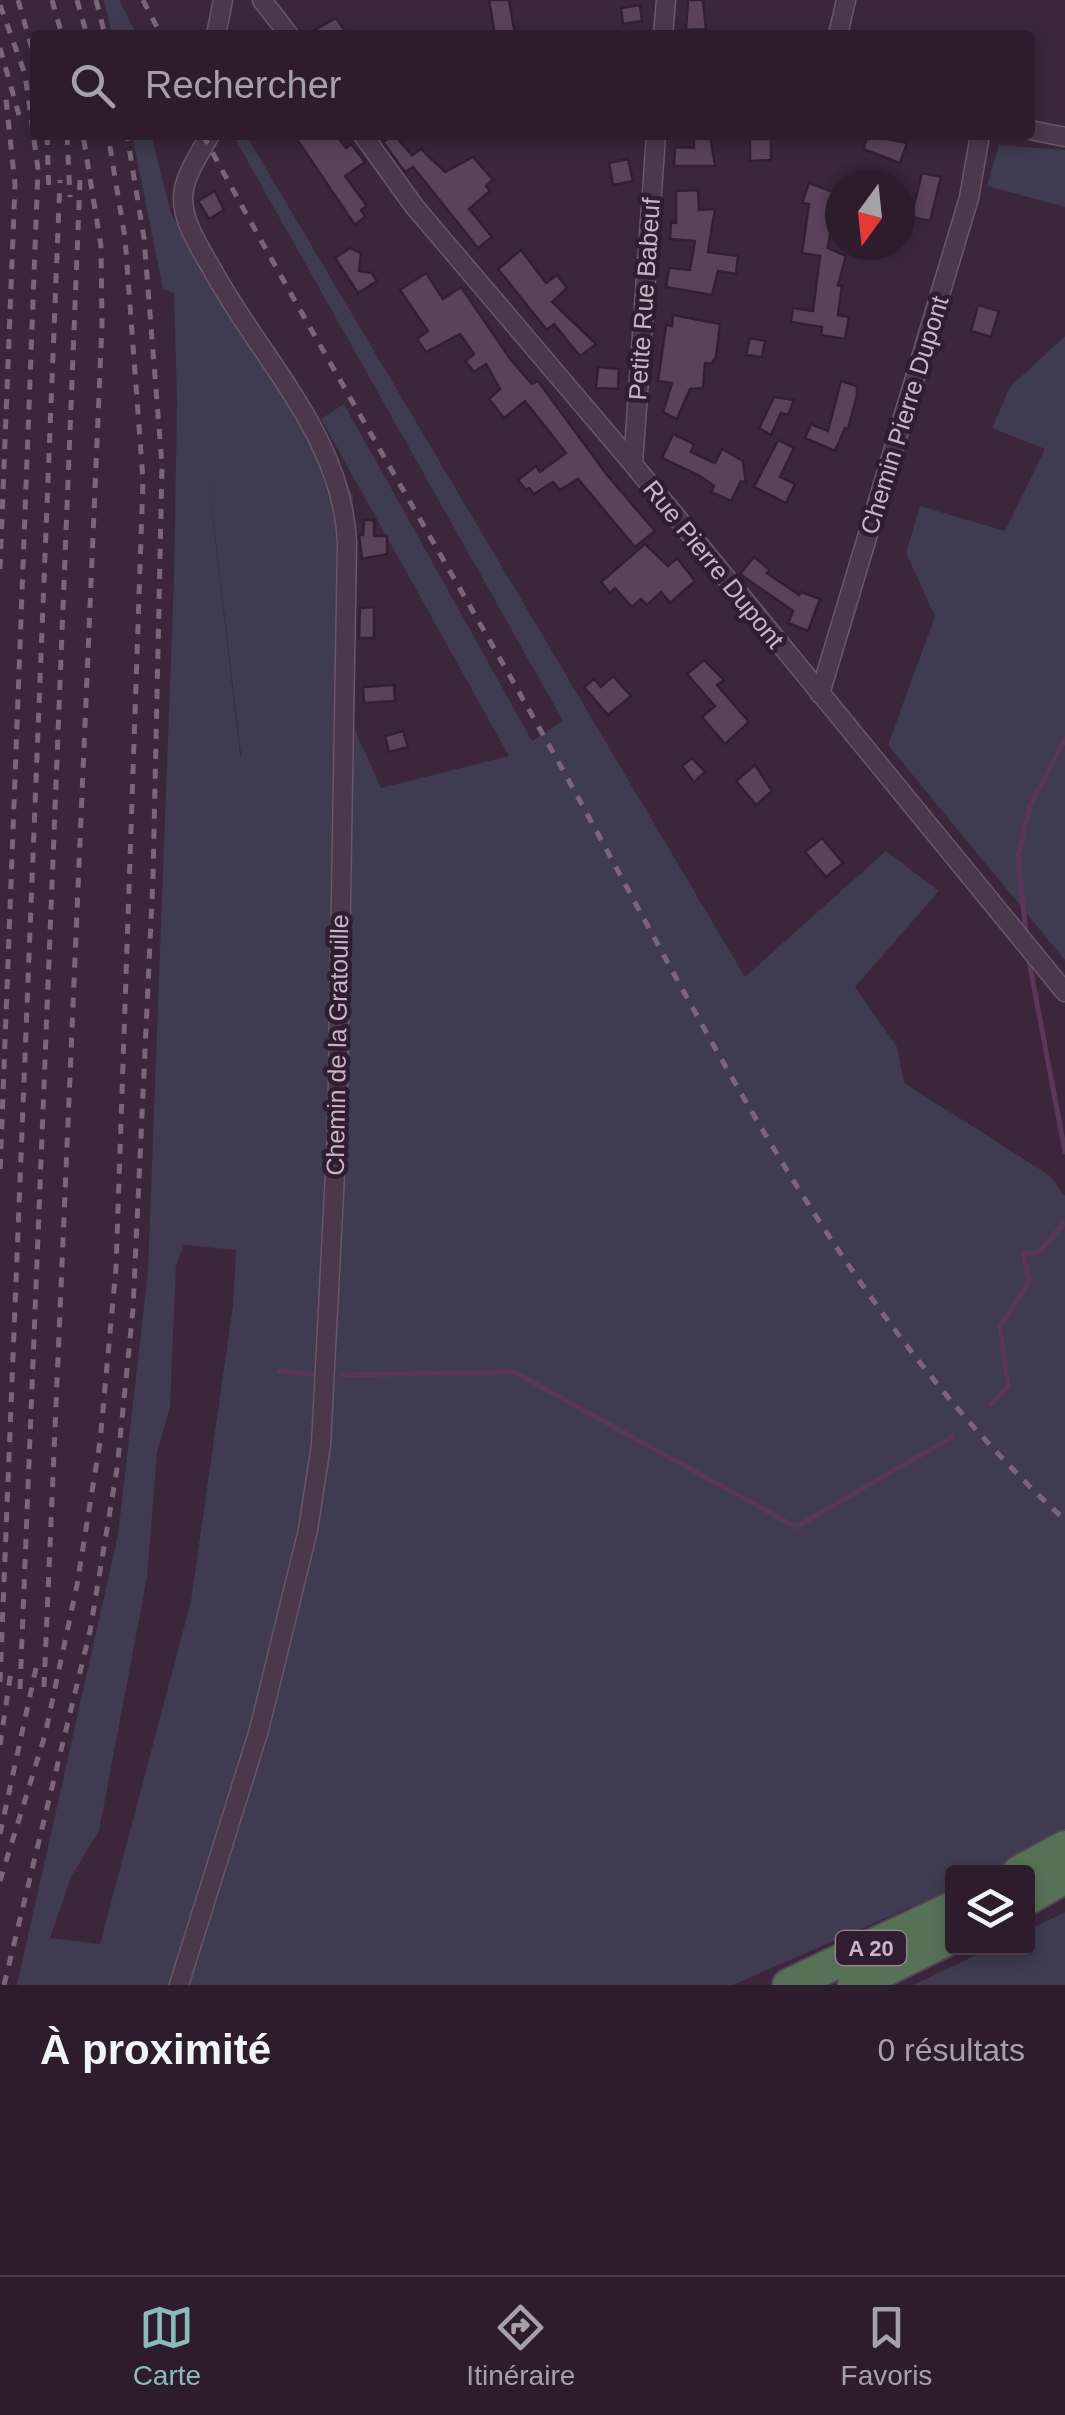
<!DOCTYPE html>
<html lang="fr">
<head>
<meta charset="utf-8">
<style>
  body { margin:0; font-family:Arial,sans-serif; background:#342534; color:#f1f3f6 }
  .controls { position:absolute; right:30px; bottom:30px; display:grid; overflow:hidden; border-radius:10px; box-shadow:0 5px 15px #0003 }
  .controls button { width:90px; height:90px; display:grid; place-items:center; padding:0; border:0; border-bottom:2px solid #483a48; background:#2c1c2c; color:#f1f3f6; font:50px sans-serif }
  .compass { position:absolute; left:825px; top:170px; width:90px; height:90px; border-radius:50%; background:#2c1c2c; box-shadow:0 5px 15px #0003; rotate:195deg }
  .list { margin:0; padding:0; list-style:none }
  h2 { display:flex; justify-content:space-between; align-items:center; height:130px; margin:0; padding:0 40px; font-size:42px }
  h2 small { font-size:32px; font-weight:400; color:#a6a1a9 }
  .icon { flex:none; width:55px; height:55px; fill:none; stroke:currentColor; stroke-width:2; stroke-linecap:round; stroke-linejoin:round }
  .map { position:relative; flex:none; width:1065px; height:1985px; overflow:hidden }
  .search { position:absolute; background:#2c1c2c; box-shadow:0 5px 15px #0003; left:30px; right:30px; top:30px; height:110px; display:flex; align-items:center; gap:25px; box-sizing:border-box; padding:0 35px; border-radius:10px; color:#a6a1a9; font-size:38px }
  .sheet { height:290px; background:#2c1c2c }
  nav { display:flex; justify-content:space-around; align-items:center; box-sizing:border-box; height:140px; border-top:2px solid #483a48; background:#2c1c2c; font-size:28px; color:#a6a1a9 }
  nav a { display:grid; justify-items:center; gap:5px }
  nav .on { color:#8bbbb9 }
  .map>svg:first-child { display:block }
  .green { fill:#3f3b50; fill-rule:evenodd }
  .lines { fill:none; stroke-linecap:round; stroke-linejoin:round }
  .stream { stroke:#5a365a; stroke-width:5 }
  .building { fill:#5a425b; stroke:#322032; stroke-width:2.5 }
  .minor-casing { stroke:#695769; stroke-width:21 }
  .motorway-casing { stroke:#564456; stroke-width:36 }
  .minor { stroke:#4b394b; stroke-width:18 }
  .motorway { stroke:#577157; stroke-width:32 }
  .rail { stroke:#7a657a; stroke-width:5; stroke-dasharray:10 10; stroke-linecap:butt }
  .labels { text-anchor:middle; stroke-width:9; stroke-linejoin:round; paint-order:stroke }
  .shield { fill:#301e30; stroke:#9a8899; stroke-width:2.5 }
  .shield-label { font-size:22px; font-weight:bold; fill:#c7b5c6 }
  .street-label { font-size:25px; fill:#c7b5c6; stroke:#301e30 }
</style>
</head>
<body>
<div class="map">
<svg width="1065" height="1985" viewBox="0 0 1065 1985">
  <rect width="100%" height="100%" fill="#3b263b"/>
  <g class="green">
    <path d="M104,0h15l18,35h-25z"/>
    <path d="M132,135h19l20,78 182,282 -1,229 29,64 128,-32 -188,-337 23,-15 188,337 31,-20 -330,-586h13l499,842 141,-126 53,40 -84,96 42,60 7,36 145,92 16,21v633l-75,43h-38v17l-219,96h-716l101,-450 30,-264 26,-693 3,-178 -3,-107 -11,-4zM206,458l35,297h-1zM184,1245l52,5 -3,55 -42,296 -91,343 -50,-6 21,-61 28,-46 48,-253 10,-126 13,-45 6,-142z"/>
    <path d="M999,145l66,5v57l-78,-21z"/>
    <path d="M1065,336v624l-177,-215 47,-129 -29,-63 14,-47 85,25 40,-82 -53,-21 18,-41z"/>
    <path d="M1065,1912v73h-152l78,-37h37v-18z"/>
  </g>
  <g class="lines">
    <g class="stream">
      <path d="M1026,934l-8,-78 12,-50 35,-67"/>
      <path d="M1029,961l36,191"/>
      <path d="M279,1371l42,4"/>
      <path d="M343,1375l171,-3 282,155 156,-90"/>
      <path d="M991,1405l17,-19 -8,-60 29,-44 -5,-28 14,-2 27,-29"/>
    </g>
  </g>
  <g class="building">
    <path d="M489,0h20l6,35h-20z"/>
    <path d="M688,0h15l3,29 -20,1z"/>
    <path d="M640,5l2,16 -19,3 -2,-16z"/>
    <path d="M336,18l12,17h-42z"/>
    <path d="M294,135h42l10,13 5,-4 14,18 -20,14 22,30 -6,4 4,7 -10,8z"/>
    <path d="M394,135l18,20 9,-6 24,23 28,-15 20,23 -7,6 4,5 -21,18 23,28 -14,11 -65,-81 -8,5 -22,-30z"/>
    <path d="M694,135h16l5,31h-41l1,-19 19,1z"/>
    <path d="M868,135l39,8 -7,20 -37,-14z"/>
    <path d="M750,139h21v21l-21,1z"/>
    <path d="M628,159l5,22 -20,4 -4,-22z"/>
    <path d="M922,173l19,4 -11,44 -19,-4z"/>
    <path d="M809,183l27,10 -8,55 18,8 -8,29 4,1 -4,29 11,2 -4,22 -24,-4 1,-8 -31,-5 2,-14 20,3 7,-55 -18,-3 7,-49 -7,-1z"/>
    <path d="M698,190l1,20 16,-1 -7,43 30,4 -2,18 -18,-3 -6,24 -46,-8 3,-19 21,2 5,-29 -25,-2 1,-17 5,1v-32z"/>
    <path d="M215,191l9,19 -15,9 -11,-18z"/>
    <path d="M350,248l11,5 -2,18 13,2 5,8 -19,12 -23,-35z"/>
    <path d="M521,250l25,33 11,-8 10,13 -15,14 44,42 -16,12 -26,-32 -7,6 -49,-61z"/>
    <path d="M426,273l17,26 18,-12 50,73 21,24 6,-3 69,94 48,56 -20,16 -57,-68 -18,11 -7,-8 -19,12 -5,-6 -3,2 -8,-10 18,-14 4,6 26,-19 -41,-52 -21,17 -15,-19 11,-10 -14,-25 -12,8 -9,-11 9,-7 -14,-20 -34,18 -9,-13 11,-8 -28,-41z"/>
    <path d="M978,305l21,6 -8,26 -20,-6z"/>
    <path d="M673,315l47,9 -4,33 -5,7 -6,-1 -2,25 -13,1 -13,30 -14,-7 9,-29 -14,-2 8,-56 6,1z"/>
    <path d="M750,338l15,3 -3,16 -16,-2z"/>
    <path d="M598,367l21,2 -1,20 -22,-1z"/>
    <path d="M841,381l16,5v9l-9,34 -3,-1 -10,23 -30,-13 6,-14 17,7z"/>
    <path d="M774,397l20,3 -6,15 -7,-2 -10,22 -12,-7z"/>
    <path d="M673,434l21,10 -3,8 24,11 7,-14 21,12 3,22 -5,-2 -10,20 -20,-9 3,-6 -14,-10 -38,-18z"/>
    <path d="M778,440l16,8 -14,29 15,7 -9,19 -32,-16z"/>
    <path d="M364,520h10v16h13v18l-25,5 -3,-24h4z"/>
    <path d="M645,544l23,22 9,-8 18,23 -25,22 -9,-11 -14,13 -6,-6 -9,8 -17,-19 -5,5 -9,-11z"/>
    <path d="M754,557l16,13 -3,3 32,22 2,-3 19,7 -12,32 -20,-8 5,-12 -53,-37z"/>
    <path d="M374,607v31h-15l1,-30z"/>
    <path d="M704,660l20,20 -7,5 32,37 -24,22 -23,-27 13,-11 -28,-32z"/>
    <path d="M613,676l18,20 -23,19 -24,-28 10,-8 7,8z"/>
    <path d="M394,685l1,16 -31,2 -1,-16z"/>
    <path d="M403,731l5,16 -19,5 -4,-16z"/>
    <path d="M692,758l13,14 -11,10 -12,-16z"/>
    <path d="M755,765l17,26 -16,14 -20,-24z"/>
    <path d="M822,838l21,25 -17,14 -21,-25z"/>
  </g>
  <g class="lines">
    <defs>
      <g id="minor">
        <path d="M262,0l27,35"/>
        <path d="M216,35l7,-35"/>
        <path d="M663,35l3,-35"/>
        <path d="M838,35l8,-35"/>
        <path d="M1030,130l35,7"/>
        <path d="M363,135l51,71 219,258 432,528"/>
        <path d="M633,464l23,-329"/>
        <path d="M820,694l149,-496 11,-63"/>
        <path d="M179,1985l80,-255 49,-200 13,-85 16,-310 10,-592c-4,-106 -87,-185 -135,-274 -12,-21 -29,-46 -29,-71 0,-21 17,-45 27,-63"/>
      </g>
      <g id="motorway">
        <path d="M1019,1872l46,-25"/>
        <path d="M1028,1898l37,-21"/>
        <path d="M789,1985l163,-77"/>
        <path d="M854,1985l98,-48"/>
      </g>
    </defs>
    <use href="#minor" class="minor-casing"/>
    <use href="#motorway" class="motorway-casing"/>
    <use href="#minor" class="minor"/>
    <use href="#motorway" class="motorway"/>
    <g class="rail">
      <path d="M18,0l17,59"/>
      <path d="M52,0l10,35"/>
      <path d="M77,0l10,35"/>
      <path d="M96,0l9,35"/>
      <path d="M143,0l18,35"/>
      <path d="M0,5l25,69 13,95 -38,1005"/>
      <path d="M0,48l19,67"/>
      <path d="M47,135l2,60"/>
      <path d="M67,135l3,62"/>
      <path d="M203,135c116,214 242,424 361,637 144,260 279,545 501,748"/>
      <path d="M0,569l15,-384 -9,-86"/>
      <path d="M0,1682l60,-1502"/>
      <path d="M44,1687l58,-1362 -1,-79 -18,-111"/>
      <path d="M20,1689l60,-1509"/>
      <path d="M0,1745l11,-74"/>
      <path d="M0,1834l36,-166"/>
      <path d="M0,1881l45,-146 32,-150 23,-143 16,-174 27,-788 -18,-242 -17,-103"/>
      <path d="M4,1985l86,-354 27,-162 16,-160 20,-431 9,-413 -18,-227 -17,-103"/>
    </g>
  </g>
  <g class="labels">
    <rect class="shield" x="836" y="1931" width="70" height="34" rx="8"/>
    <g class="shield-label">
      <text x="871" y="1956">A 20</text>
    </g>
    <g class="street-label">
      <text transform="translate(644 299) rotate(-86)" y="9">Petite Rue Babeuf</text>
      <text transform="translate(904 415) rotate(-73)" y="9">Chemin Pierre Dupont</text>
      <text transform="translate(714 564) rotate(51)" y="9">Rue Pierre Dupont</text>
      <text transform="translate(337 1045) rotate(-89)" y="9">Chemin de la Gratouille</text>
    </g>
  </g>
</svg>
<div class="controls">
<button><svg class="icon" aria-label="layers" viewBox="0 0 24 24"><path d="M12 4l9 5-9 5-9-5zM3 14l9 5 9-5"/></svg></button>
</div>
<svg class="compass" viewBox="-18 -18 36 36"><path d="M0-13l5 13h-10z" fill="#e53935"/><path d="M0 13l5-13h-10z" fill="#a6a1a9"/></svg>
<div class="search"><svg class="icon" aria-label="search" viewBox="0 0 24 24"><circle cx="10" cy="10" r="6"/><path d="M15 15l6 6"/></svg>Rechercher</div>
</div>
<section class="sheet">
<h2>À proximité<small>0 résultats</small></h2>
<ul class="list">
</ul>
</section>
<nav>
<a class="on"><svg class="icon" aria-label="map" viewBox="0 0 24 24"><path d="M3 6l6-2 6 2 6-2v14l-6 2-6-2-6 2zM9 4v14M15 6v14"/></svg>Carte</a>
<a><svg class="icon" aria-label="directions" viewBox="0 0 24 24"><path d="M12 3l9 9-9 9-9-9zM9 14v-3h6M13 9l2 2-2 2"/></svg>Itinéraire</a>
<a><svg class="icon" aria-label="saved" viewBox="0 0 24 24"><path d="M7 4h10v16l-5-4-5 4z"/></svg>Favoris</a>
</nav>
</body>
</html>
